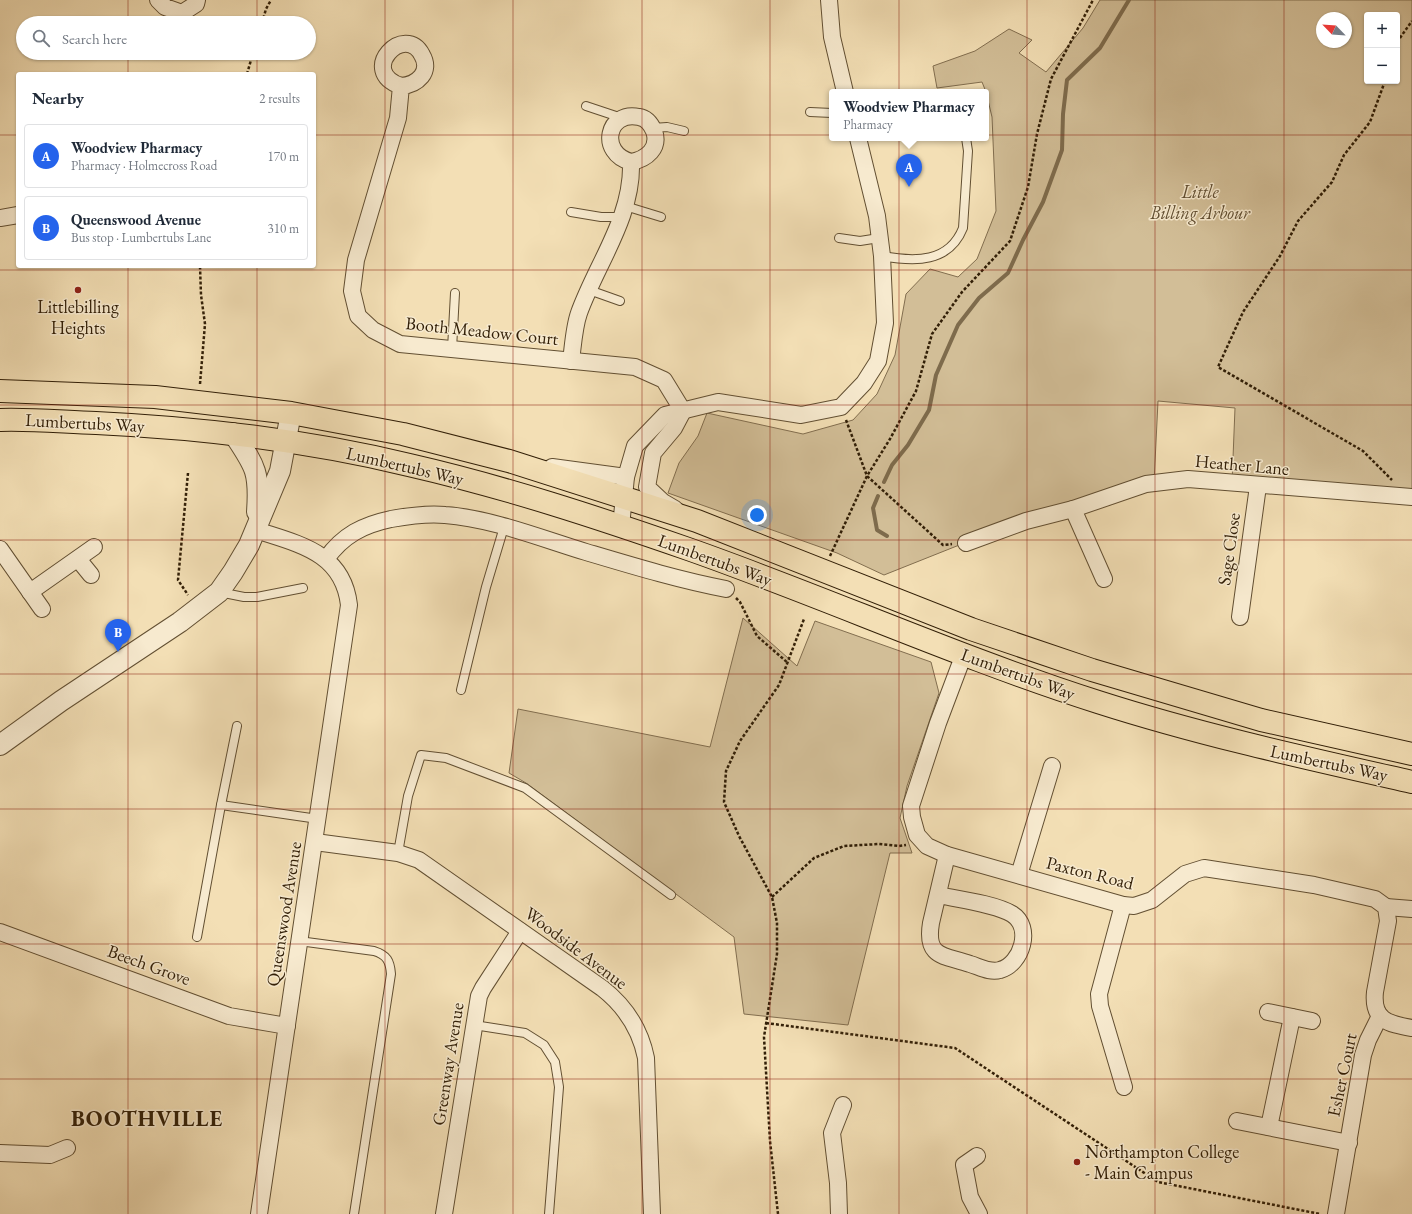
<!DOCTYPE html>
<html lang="en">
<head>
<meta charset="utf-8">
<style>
  body { margin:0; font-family:"EB Garamond",serif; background:#f2f2f3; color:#1f2937 }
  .controls { position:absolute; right:12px; top:12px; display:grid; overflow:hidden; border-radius:4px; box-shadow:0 1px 3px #0004 }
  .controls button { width:36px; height:36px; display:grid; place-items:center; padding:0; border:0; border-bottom:1px solid #e0e1e3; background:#fff; color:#1f2937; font:20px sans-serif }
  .compass { position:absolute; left:1316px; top:12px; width:36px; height:36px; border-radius:50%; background:#fff; box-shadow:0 1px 3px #0004; rotate:295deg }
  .you { position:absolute; left:757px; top:515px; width:14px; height:14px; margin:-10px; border:3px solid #fff; border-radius:50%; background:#1a73e8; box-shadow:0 0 0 6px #1a73e833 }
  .badge { display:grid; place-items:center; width:26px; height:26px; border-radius:50%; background:#2563eb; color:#fff; font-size:13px; font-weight:700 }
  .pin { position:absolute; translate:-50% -33px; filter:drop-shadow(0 1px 2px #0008) }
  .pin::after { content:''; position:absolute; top:21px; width:14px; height:12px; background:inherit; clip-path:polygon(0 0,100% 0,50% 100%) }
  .popup { position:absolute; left:829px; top:89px; width:160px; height:52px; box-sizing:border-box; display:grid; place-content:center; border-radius:4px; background:#fff; filter:drop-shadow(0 1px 3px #0005); font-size:13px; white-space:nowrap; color:#747a83 }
  .popup b { font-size:15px; color:#1f2937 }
  .popup::after { content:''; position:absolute; left:50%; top:100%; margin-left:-8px; border:8px solid transparent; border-top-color:#fff }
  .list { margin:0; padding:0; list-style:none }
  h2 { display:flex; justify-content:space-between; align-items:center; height:52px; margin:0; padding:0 16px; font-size:17px }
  h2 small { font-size:13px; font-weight:400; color:#747a83 }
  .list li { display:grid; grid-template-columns:26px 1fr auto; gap:12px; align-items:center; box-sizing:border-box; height:64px; margin:0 8px 8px; padding:0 8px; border:1px solid #e0e1e3; border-radius:4px }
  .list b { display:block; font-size:15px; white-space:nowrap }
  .list p { margin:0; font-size:13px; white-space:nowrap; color:#747a83 }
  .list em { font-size:13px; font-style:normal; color:#747a83 }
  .icon { flex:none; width:22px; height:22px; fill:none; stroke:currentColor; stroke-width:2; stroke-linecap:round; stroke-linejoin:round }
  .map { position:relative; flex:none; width:1412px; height:1214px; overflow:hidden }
  .search { position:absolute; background:#fff; box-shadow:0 1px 3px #0004; left:16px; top:16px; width:300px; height:44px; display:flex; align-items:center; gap:10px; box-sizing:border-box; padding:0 14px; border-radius:22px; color:#747a83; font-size:15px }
  .panel { position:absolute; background:#fff; box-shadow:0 1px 3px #0004; left:16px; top:72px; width:300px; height:196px; border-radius:4px }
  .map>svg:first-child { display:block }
  .green { fill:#d2be97; stroke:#826e4f; fill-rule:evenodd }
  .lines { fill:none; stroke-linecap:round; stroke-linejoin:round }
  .stream { stroke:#7e6b4c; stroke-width:4 }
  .service-casing { stroke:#624f32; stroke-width:10 }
  .minor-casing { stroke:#624f32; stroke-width:18 }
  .tertiary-casing { stroke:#624f32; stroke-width:22 }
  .trunk-casing { stroke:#321f07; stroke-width:24 }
  .path { stroke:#321f07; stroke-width:2.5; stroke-dasharray:3 2; stroke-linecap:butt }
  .service { stroke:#f7eacf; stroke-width:8 }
  .minor { stroke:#f7eacf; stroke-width:16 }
  .tertiary { stroke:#f7eacf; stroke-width:20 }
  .trunk { stroke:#f3dfb5; stroke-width:22 }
  .grid { fill:none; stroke:#8f2418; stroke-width:1; stroke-opacity:0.55 }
  .poi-dot { fill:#8f2418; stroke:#f7eacf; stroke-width:1.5 }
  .labels { text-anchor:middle; stroke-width:3; stroke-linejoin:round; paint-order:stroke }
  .park-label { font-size:18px; font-style:italic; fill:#624f32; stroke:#f7eacf }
  .poi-label { font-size:18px; fill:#321f07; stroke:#f7eacf }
  .street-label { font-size:18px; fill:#321f07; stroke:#f7eacf }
  .district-label { font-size:22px; font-weight:bold; letter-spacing:1px; fill:#321f07; stroke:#f7eacf }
</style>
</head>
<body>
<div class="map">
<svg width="1412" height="1214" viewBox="0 0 1412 1214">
  <rect width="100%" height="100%" fill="#f3dfb5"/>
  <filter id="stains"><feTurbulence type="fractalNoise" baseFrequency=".005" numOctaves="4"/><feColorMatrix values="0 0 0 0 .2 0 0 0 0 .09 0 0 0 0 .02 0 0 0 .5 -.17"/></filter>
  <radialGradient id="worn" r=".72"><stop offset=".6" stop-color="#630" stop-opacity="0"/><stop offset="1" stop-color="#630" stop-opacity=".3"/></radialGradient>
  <g class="green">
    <path d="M1100,0h312v496l-180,-13 3,-75 -77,-7 -4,82 -147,43 -123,49 -47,-22 -169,-60 11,-30 19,-27 9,-23 96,21 50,-14 24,-26 18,-39 11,-61 24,-25 28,8 19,-18 19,-48 -4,-94 -6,-25 -4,-10 -45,6 -4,-22 42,-15 34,-22 23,11 -13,13 27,19 37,-44zM1367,15h30v66h-30zM1322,18h24v24h-24z"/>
    <path d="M743,618l54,48 18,-45 116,41 8,31 -32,93 -7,32 12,35h-22l-42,172 -104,-11 -10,-77 -208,-154 -17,-10 9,-64 192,38z"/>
  </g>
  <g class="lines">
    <g class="stream">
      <path d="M884,482l8,-17 16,-20 21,-35 7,-35 22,-50 21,-27 29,-25 15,-33 20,-38 19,-52 1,-36 4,-34 33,-32 29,-48"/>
      <path d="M878,496l-5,12 4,22 10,6"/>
    </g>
    <defs>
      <g id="service">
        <path d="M586,106l36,12"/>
        <path d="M810,112l22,1"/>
        <path d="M653,128l14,-1 17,4"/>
        <path d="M625,206l36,11"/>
        <path d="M571,212l30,5h21"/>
        <path d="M839,238l21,3 19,-3"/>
        <path d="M882,256c33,6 67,7 81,-28l5,-77 -2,-13"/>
        <path d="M589,290l31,11"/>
        <path d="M452,349l3,-56"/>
        <path d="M219,592l25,5h13l46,-9"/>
        <path d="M461,690l25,-103 18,-60"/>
        <path d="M221,805l97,14"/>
        <path d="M398,853l10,-57 13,-41 25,3 79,30 146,107"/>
        <path d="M197,937l24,-132 16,-79"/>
        <path d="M299,941l75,10c13,4 16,10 17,23l-37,240"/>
        <path d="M474,1025l51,8 19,12 11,17 4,25 -10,127"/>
      </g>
      <g id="minor">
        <path d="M158,0l7,7 17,6 14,-9 1,-4"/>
        <path d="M829,0l3,37 13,55"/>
        <path d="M401,86c16,-1 31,-14 21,-31 -17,-33 -65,16 -21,31l-3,32 -42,142 -4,31 6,25 15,14 27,14 235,23 29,13 19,31"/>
        <path d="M0,218l18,-3"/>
        <path d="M571,361c2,-15 3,-34 8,-48 18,-50 54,-96 52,-151 -33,-9 -24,-52 8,-45 7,1 12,7 15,14 6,17 -7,28 -23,31"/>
        <path d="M552,467l74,10"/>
        <path d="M675,509l-12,-7 -16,-15 6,-34 21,-25 9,-17"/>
        <path d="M621,526l5,-49 9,-31 30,-31 53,-13 83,13 40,-8 23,-24 14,-22 7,-38 -3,-67 -5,-40 -19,-78"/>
        <path d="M256,530c42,14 87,22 93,75l-90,609"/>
        <path d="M966,543l60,-22 47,-12"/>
        <path d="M0,549l42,60"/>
        <path d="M78,559l13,16"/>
        <path d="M326,559c17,-24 37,-34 65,-40 17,-3 36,-6 54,-4 45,3 98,24 141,37 47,14 93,28 140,37"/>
        <path d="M1104,579l-31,-70 73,-25 42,-5 224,18"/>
        <path d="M30,592l64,-45"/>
        <path d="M1240,617l18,-131"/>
        <path d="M964,654l-26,69 -27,83 1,11 5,18 10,11 20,9 176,50 11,1 18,-6 33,-26 19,-6 110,17 61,14 11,8 2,14 -13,71c-3,28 13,32 37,36"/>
        <path d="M315,842l83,11 21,7 183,128c23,18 38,40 44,70l6,156"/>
        <path d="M1019,875l33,-109"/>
        <path d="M938,895c20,4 58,9 74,19 21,13 10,50 -12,56 -10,3 -20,-3 -30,-6 -25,-9 -45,-5 -39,-41l16,-68"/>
        <path d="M1123,905l-24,89 1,12 24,81"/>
        <path d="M1386,907l26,2"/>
        <path d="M0,932l229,84 58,10"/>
        <path d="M1268,1012l44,9"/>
        <path d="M1237,1121l112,22"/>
        <path d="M1269,1127l23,-110"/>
        <path d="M0,1153l50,2 17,-7"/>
        <path d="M977,1156l-13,9 6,32 9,17"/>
        <path d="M444,1214l35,-218 4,-8 37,-57"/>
        <path d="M839,1214l-1,-31 -6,-50 11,-28"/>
        <path d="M1336,1214l27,-159 5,-15 12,-24"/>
      </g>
      <g id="tertiary">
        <path d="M233,433c22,33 27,38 24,79"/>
        <path d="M0,745l61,-44 119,-79 39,-30 14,-20 16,-27 31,-74 11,-58"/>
      </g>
      <g id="trunk">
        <path d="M0,391l155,6 136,16 112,21 106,27 188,60 274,108 121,41 169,50 151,34"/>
        <path d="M0,420c32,-1 64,2 96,3 105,5 210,17 313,42 96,22 190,53 282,85 136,48 269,108 407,152 103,33 208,56 314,80"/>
      </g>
    </defs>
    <use href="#service" class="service-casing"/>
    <use href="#minor" class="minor-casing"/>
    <use href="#tertiary" class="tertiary-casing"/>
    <use href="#trunk" class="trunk-casing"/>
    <g class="path">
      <path d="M262,23l4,-14 5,-9"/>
      <path d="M1397,42l15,-21"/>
      <path d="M247,74l6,-21"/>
      <path d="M1385,81l-15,41 -26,33 -12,27 -34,39 -18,35 -37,56 -25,55 145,84 29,29"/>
      <path d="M200,384l5,-60 -4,-29 -1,-29"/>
      <path d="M846,420l21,56 76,69 9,-1"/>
      <path d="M188,473l-10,107 10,15"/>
      <path d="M830,556l37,-80 23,-37 26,-48 16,-57 30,-42 48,-51 18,-54 9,-53 14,-55 42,-79"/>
      <path d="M736,598l4,4 17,34 31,27"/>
      <path d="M772,897l42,-39 30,-12 35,-2 20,2 7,-1"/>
      <path d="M766,1023l189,25 203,134 162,32"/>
      <path d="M778,1214l-8,-73 -6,-104 13,-83v-31l-5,-26 -33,-61 -15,-34 2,-31 14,-30 39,-56 25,-66"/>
    </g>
    <use href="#service" class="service"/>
    <use href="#minor" class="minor"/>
    <use href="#tertiary" class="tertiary"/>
    <use href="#trunk" class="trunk"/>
  </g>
  <path class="grid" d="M128,0v23M257,0v23M385,0v1214M513,0v1214M642,0v1214M770,0v1214M899,0v1214M1027,0v1214M1155,0v1214M1284,0v1214M128,53v21M257,53v21M0,135h18M314,135h1098M128,266v948M257,266v948M0,270h1412M0,405h1412M0,540h1412M0,674h1412M0,809h1412M0,944h1412M0,1079h1412"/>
  <g class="poi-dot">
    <circle cx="78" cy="290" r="4"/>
    <circle cx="1077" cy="1162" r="4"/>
  </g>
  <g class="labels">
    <g class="park-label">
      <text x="1200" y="198">Little<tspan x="1200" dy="21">Billing Arbour</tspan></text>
    </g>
    <g class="poi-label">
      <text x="78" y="313">Littlebilling<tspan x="78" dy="21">Heights</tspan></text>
      <text x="1085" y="1158" text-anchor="start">Northampton College<tspan x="1085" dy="21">- Main Campus</tspan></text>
    </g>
    <g class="street-label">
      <text transform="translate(482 331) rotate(6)" y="6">Booth Meadow Court</text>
      <text transform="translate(85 423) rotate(3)" y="6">Lumbertubs Way</text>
      <text transform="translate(1242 465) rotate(5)" y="6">Heather Lane</text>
      <text transform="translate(405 466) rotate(13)" y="6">Lumbertubs Way</text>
      <text transform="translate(1229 549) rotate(-82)" y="6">Sage Close</text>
      <text transform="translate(715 560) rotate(20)" y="6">Lumbertubs Way</text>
      <text transform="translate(1018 674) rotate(20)" y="6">Lumbertubs Way</text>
      <text transform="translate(1329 763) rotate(12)" y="6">Lumbertubs Way</text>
      <text transform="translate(1090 873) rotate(14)" y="6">Paxton Road</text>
      <text transform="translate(284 914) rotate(-81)" y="6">Queenswood Avenue</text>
      <text transform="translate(576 948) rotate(37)" y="6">Woodside Avenue</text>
      <text transform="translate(149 965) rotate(20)" y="6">Beech Grove</text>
      <text transform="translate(448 1064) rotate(-81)" y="6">Greenway Avenue</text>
      <text transform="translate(1342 1075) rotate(-78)" y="6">Esher Court</text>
    </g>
    <g class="district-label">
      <text x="147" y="1126">BOOTHVILLE</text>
    </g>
  </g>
  <rect width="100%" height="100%" filter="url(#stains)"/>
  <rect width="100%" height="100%" fill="url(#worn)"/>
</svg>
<div class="controls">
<button>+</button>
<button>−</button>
</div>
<svg class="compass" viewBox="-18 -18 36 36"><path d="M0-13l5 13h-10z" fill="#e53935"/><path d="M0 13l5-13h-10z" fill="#747a83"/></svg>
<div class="you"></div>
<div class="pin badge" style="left:909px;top:187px">A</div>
<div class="popup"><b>Woodview Pharmacy</b>Pharmacy</div>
<div class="pin badge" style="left:118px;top:652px">B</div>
<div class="search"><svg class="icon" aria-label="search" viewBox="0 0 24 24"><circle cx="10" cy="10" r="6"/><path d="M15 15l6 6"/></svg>Search here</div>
<section class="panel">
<h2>Nearby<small>2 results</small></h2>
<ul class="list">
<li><span class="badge">A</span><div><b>Woodview Pharmacy</b><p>Pharmacy · Holmecross Road</p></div><em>170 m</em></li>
<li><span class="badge">B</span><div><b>Queenswood Avenue</b><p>Bus stop · Lumbertubs Lane</p></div><em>310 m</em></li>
</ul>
</section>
</div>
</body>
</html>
